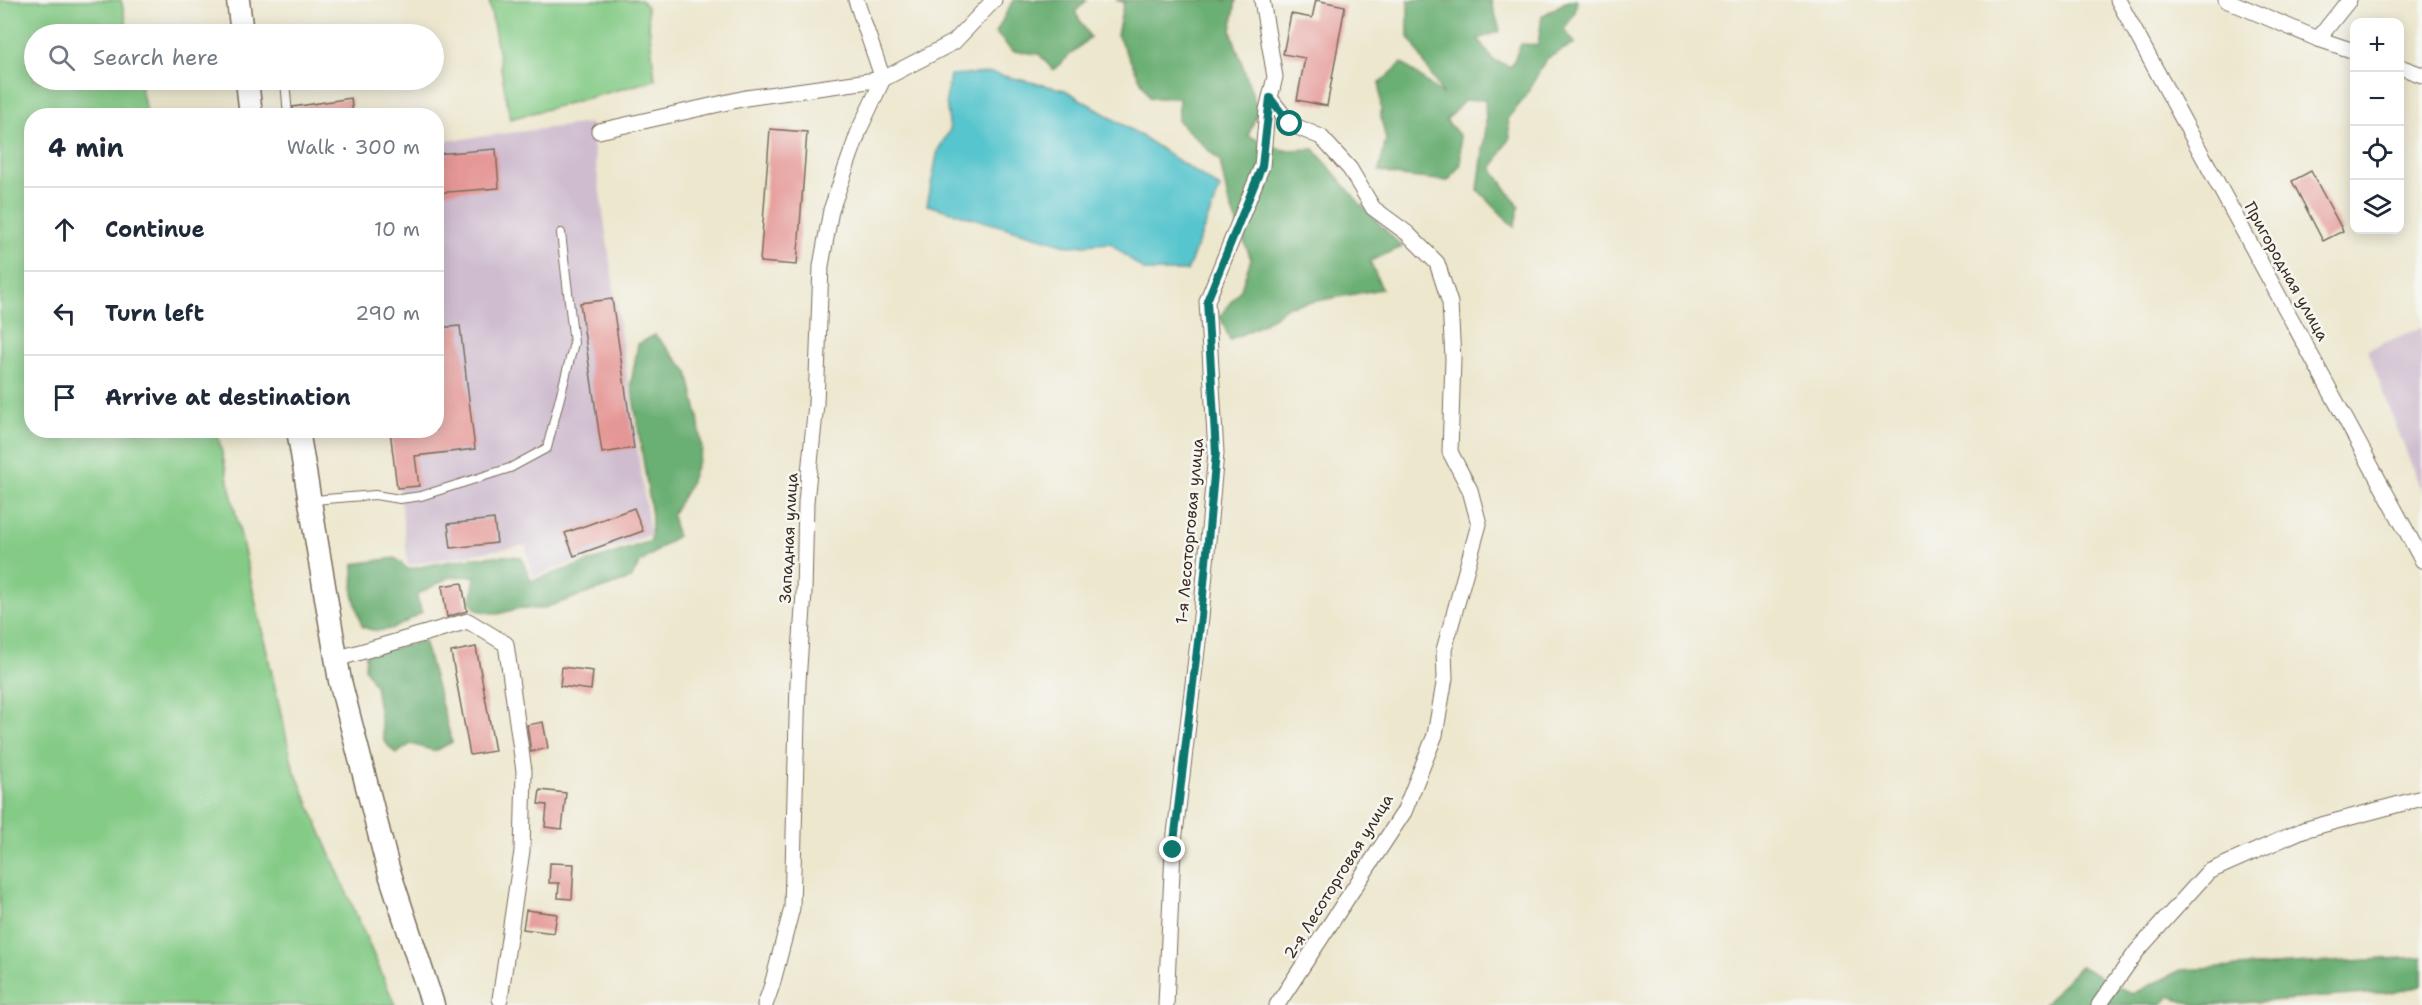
<!DOCTYPE html>
<html lang="en">
<head>
<meta charset="utf-8">
<style>
  body { margin:0; font-family:"Shantell Sans",sans-serif; background:#f2f2f3; color:#1f2937 }
  .controls { position:absolute; right:18px; top:18px; display:grid; overflow:hidden; border-radius:12px; box-shadow:0 3px 15px #0003 }
  .controls button { width:54px; height:54px; display:grid; place-items:center; padding:0; border:0; border-bottom:2px solid #e0e1e3; background:#fff; color:#1f2937; font:30px sans-serif }
  .stop { position:absolute; width:18px; height:18px; margin:-14px; border:4px solid #0f766e; border-radius:50%; background:#fff }
  .stop.end { background:#0f766e; border-color:#fff; box-shadow:0 2px 6px #0008 }
  .list { margin:0; padding:0; list-style:none }
  h2 { display:flex; justify-content:space-between; align-items:center; height:78px; margin:0; padding:0 24px; font-size:26px }
  h2 small { font-size:20px; font-weight:400; color:#747a83 }
  .list li { display:grid; grid-template-columns:39px 1fr auto; gap:18px; align-items:center; box-sizing:border-box; height:84px; padding:0 24px; border-top:2px solid #e0e1e3 }
  .list b { display:block; font-size:22px; white-space:nowrap }
  .list em { font-size:20px; font-style:normal; color:#747a83 }
  .icon { flex:none; width:33px; height:33px; fill:none; stroke:currentColor; stroke-width:2; stroke-linecap:round; stroke-linejoin:round }
  .map { position:relative; flex:none; width:2422px; height:1005px; overflow:hidden }
  .search { position:absolute; background:#fff; box-shadow:0 3px 15px #0003; left:24px; top:24px; width:420px; height:66px; display:flex; align-items:center; gap:15px; box-sizing:border-box; padding:0 21px; border-radius:33px; color:#747a83; font-size:22px }
  .panel { position:absolute; background:#fff; box-shadow:0 3px 15px #0003; left:24px; top:108px; width:420px; height:330px; border-radius:24px }
  .map>svg:first-child { display:block }
  .industrial { fill:#cfbdcf }
  .green { fill:#84cb86; stroke:#607a52; stroke-width:1.5 }
  .forest { fill:#6baf73; stroke:#536c48; stroke-width:1.5 }
  .water { fill:#57c5cd; stroke:#497876; stroke-width:1.5 }
  .building { fill:#e59795 }
  .lines { fill:none; stroke-linecap:round; stroke-linejoin:round }
  .service-casing { stroke:#796c5c; stroke-width:10 }
  .minor-casing { stroke:#796c5c; stroke-width:17 }
  .primary-casing { stroke:#796c5c; stroke-width:25 }
  .service { stroke:#fff; stroke-width:8 }
  .minor { stroke:#fff; stroke-width:15 }
  .primary { stroke:#fff; stroke-width:22 }
  .route { stroke:#0f766e; stroke-width:8 }
  .labels { text-anchor:middle; stroke-width:5; stroke-linejoin:round; paint-order:stroke }
  .street-label { font-size:16px; fill:#3b2a1e; stroke:#f6f6f2 }
</style>
</head>
<body>
<div class="map">
<svg width="2422" height="1005" viewBox="0 0 2422 1005">
  <rect width="100%" height="100%" fill="#f6f6f2"/>
  <filter id="ink" filterUnits="userSpaceOnUse"><feTurbulence type="fractalNoise" baseFrequency=".0167" numOctaves="2"/><feDisplacementMap in="SourceGraphic" scale="12" xChannelSelector="R" yChannelSelector="G"/><feConvolveMatrix kernelMatrix="1 2 1 2 8 2 1 2 1" color-interpolation-filters="sRGB"/></filter>
  <filter id="wash" filterUnits="userSpaceOnUse"><feTurbulence type="fractalNoise" baseFrequency=".008" numOctaves="4" result="noise"/><feDisplacementMap in="SourceGraphic" scale="24" xChannelSelector="R" yChannelSelector="G"/><feGaussianBlur stdDeviation="1.35" result="paint"/><feColorMatrix in="noise" values="0 0 0 0 0 0 0 0 0 0 0 0 0 0 0 0 0 1.4 0 .05"/><feComposite in="paint" operator="in"/></filter>
  <g filter="url(#wash)">
    <rect width="100%" height="100%" fill="#ede7ce"/>
    <g class="industrial">
      <path d="M590,123l60,412 -118,42 -6,-32 -118,20 -15,-134 43,-1 1,-288z"/>
      <path d="M2422,327v166l-55,-143z"/>
    </g>
    <g class="green">
      <path d="M0,0h121l8,34h-95v46h105l8,35 -115,1v314l185,1 76,336 102,238h-395z"/>
      <path d="M489,0h152l6,7 8,73 -145,39z"/>
    </g>
    <g class="forest">
      <path d="M1013,0h74l-12,12 15,25 -37,33 -14,-16 -27,-3 -16,-18z"/>
      <path d="M1116,0h120l-5,31 27,80 -10,25 35,14 31,-1 48,57 40,41 -32,14 12,28 -93,17 -26,18 -33,16 -10,-24 21,-27 10,-30 -23,-59 -8,-39 -42,-40 1,-23h-29l-33,-63 7,-33z"/>
      <path d="M1408,0h83l9,31 -22,8 15,21 18,7 10,-23 17,1 4,-29 27,-16h8l-2,13 -11,16 11,14 -29,16 -21,38 -17,22 2,18 -18,32 27,38 -5,20 -36,-37 8,-63 -1,-28 -21,2 -18,19 14,16 1,28 -13,17 -48,-5 -21,-5 7,-31 -5,-22 -1,-35 22,-20 41,32 -35,-60z"/>
      <path d="M655,335l33,37 10,45 4,33 -13,36 -17,29 5,21 -37,27 -10,16 -89,30 -21,-1 -22,6 -21,-4 -6,-7 4,-27 -25,1 -34,18 6,17c-18,12 -39,26 -60,14l-9,-32 1,-30 41,-6 13,11c37,-6 75,-16 113,-12l10,24 120,-40 1,-25 -21,-132 7,-40z"/>
      <path d="M424,641l28,101 -17,9 -24,-7 -15,10 -12,-13 -9,-55 -10,-18 1,-13z"/>
      <path d="M2422,957v28l-26,7 -185,13h-15l-26,-9 -8,9h-118l36,-39 52,28 49,-24z"/>
    </g>
    <path class="water" d="M991,73l74,17 73,44 82,54 -33,83h-42l-35,-28 -40,3 -143,-41 11,-55 12,-20 -4,-29 4,-26z"/>
    <g id="blocks">
      <g class="building">
        <path d="M1316,0l29,6 -18,100 -30,-6 8,-42 -22,-4 8,-40 21,4z"/>
        <path d="M351,98l2,18h-59l-1,-9z"/>
        <path d="M770,129l37,3 -10,133 -37,-3z"/>
        <path d="M496,149l3,39 -63,5v-39z"/>
        <path d="M2311,171l32,60 -20,10 -31,-60z"/>
        <path d="M612,299l22,149 -32,5 -22,-150z"/>
        <path d="M460,326l15,123 -60,7 4,30 -22,2 -7,-58h46v-102z"/>
        <path d="M634,508l9,23 -69,25 -9,-23z"/>
        <path d="M494,519l3,24 -46,5 -3,-24z"/>
        <path d="M462,583l5,28 -20,6 -5,-31z"/>
        <path d="M476,647l19,104 -25,4 -19,-103z"/>
        <path d="M562,667l31,4 -2,19 -31,-4z"/>
        <path d="M543,722l5,26 -17,4 -4,-27z"/>
        <path d="M540,790l26,3 -4,36 -17,-2 2,-22 -9,-1z"/>
        <path d="M550,863l24,1 -2,35 -14,-1 1,-15h-10z"/>
        <path d="M526,910l31,4 -3,19 -31,-4z"/>
      </g>
    </g>
  </g>
  <g filter="url(#ink)">
    <use href="#blocks" fill-opacity="0" stroke="#796c5c" stroke-width="1.5"/>
    <g class="lines">
      <defs>
        <g id="service">
          <path d="M285,80l3,36"/>
          <path d="M314,500l61,-5 25,4 21,-3 89,-28 37,-20 27,-105 -13,-110"/>
        </g>
        <g id="minor">
          <path d="M856,0l27,79"/>
          <path d="M2118,0l304,560"/>
          <path d="M2226,0l92,39 36,12"/>
          <path d="M2318,39l31,-39"/>
          <path d="M2400,67l22,8"/>
          <path d="M1270,98l20,26 31,13 29,32 23,39 34,25 30,30 13,40 3,56 -3,93 20,38 9,34 -35,126 1,28 -10,57 -31,77 -127,193"/>
          <path d="M599,131l147,-33 137,-19 71,-37 40,-42"/>
          <path d="M336,659l132,-38 38,23 18,127 -2,80 -22,148"/>
          <path d="M765,1005l7,-20 20,-77 6,-226 6,-89 2,-91 10,-98 5,-138 10,-56 29,-82 23,-49"/>
          <path d="M1166,1005l7,-155 28,-233 15,-164 -9,-152 55,-135 5,-56 8,-33 -13,-77"/>
          <path d="M2099,1005l38,-54 71,-79 95,-42 119,-32"/>
        </g>
        <g id="primary">
          <path d="M238,0l4,34"/>
          <path d="M247,80l4,36"/>
          <path d="M298,430l42,251 48,187 45,137"/>
        </g>
      </defs>
      <use href="#service" class="service-casing"/>
      <use href="#minor" class="minor-casing"/>
      <use href="#primary" class="primary-casing"/>
      <use href="#service" class="service"/>
      <use href="#minor" class="minor"/>
      <use href="#primary" class="primary"/>
    </g>
  </g>
  <g class="lines" filter="url(#ink)">
    <path class="route" d="M1173,850l28,-233 15,-164 -9,-152 55,-135 8,-68 20,26"/>
  </g>
  <g class="labels">
    <g class="street-label">
      <text transform="translate(2287 271) rotate(61)" y="6">Пригородная улица</text>
      <text transform="translate(1189 531) rotate(-85)" y="6">1-я Лесоторговая улица</text>
      <text transform="translate(788 538) rotate(-87)" y="6">Западная улица</text>
      <text transform="translate(1338 876) rotate(-58)" y="6">2-я Лесоторговая улица</text>
    </g>
  </g>
</svg>
<div class="controls">
<button>+</button>
<button>−</button>
<button><svg class="icon" aria-label="locate" viewBox="0 0 24 24"><circle cx="12" cy="12" r="6"/><path d="M12 2v4M12 18v4M2 12h4M18 12h4"/></svg></button>
<button><svg class="icon" aria-label="layers" viewBox="0 0 24 24"><path d="M12 4l9 5-9 5-9-5zM3 14l9 5 9-5"/></svg></button>
</div>
<div class="stop" style="left:1290px;top:124px"></div>
<div class="stop end" style="left:1173px;top:850px"></div>
<div class="search"><svg class="icon" aria-label="search" viewBox="0 0 24 24"><circle cx="10" cy="10" r="6"/><path d="M15 15l6 6"/></svg>Search here</div>
<section class="panel">
<h2>4 min<small>Walk · 300 m</small></h2>
<ul class="list">
<li><svg class="icon" aria-label="ahead" viewBox="0 0 24 24"><path d="M12 20V5M6 11l6-6 6 6"/></svg><div><b>Continue</b></div><em>10 m</em></li>
<li><svg class="icon" aria-label="left" viewBox="0 0 24 24"><path d="M17 20v-9H6M10 6l-5 5 5 5"/></svg><div><b>Turn left</b></div><em>290 m</em></li>
<li><svg class="icon" aria-label="arrive" viewBox="0 0 24 24"><path d="M6 21V4h12l-3 4 3 4H6"/></svg><div><b>Arrive at destination</b></div></li>
</ul>
</section>
</div>
</body>
</html>
